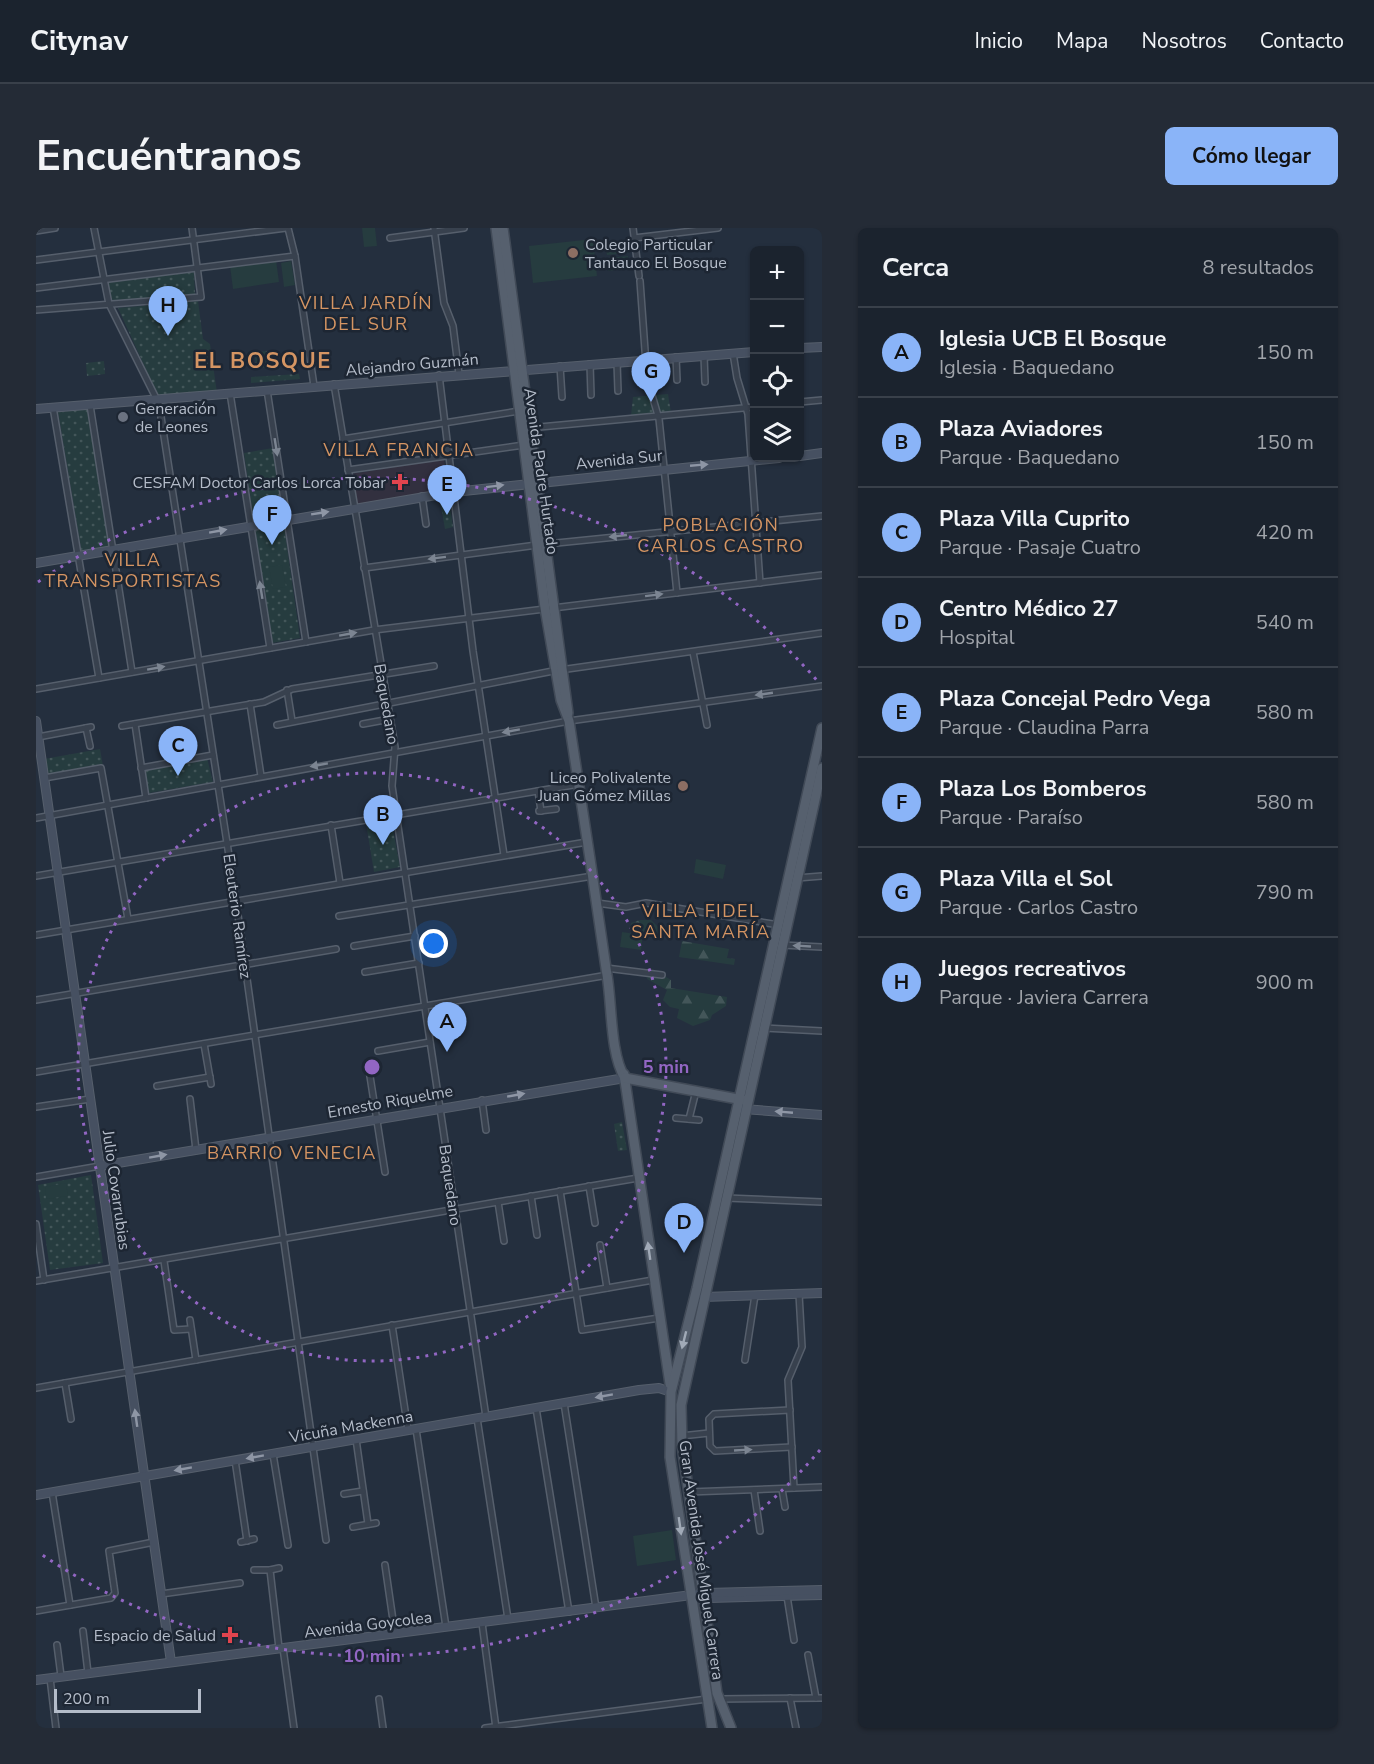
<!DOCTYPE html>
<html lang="es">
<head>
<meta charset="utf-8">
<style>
  body { margin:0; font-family:"Nunito Sans",sans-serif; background:#242b36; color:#f1f3f6 }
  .controls { position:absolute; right:18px; top:18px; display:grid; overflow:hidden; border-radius:9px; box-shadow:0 2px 4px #0004 }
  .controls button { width:54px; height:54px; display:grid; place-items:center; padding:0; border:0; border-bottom:2px solid #39404a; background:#1b232e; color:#f1f3f6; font:30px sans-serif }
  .scale { position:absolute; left:18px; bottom:15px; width:147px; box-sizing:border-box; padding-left:6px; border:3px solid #b4bcc9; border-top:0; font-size:16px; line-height:21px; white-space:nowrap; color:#b4bcc9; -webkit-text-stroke:4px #1d2633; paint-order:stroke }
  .you { position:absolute; left:398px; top:716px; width:21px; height:21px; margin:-15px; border:4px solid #fff; border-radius:50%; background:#1a73e8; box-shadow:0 0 0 9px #1a73e833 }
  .badge { display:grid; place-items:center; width:39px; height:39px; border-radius:50%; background:#8ab4f8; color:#111; font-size:20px; font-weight:700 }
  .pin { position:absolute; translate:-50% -50px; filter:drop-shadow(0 2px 3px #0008) }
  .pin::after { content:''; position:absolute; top:32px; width:21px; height:18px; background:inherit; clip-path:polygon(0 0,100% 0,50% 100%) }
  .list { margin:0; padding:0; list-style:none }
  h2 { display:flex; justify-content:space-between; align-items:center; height:78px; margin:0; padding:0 24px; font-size:26px }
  h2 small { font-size:20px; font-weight:400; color:#a0a4aa }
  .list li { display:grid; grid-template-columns:39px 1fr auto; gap:18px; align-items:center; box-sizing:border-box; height:90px; padding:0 24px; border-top:2px solid #39404a }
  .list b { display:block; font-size:22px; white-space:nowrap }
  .list p { margin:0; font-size:20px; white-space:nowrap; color:#a0a4aa }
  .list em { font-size:20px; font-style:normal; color:#a0a4aa }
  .icon { flex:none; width:33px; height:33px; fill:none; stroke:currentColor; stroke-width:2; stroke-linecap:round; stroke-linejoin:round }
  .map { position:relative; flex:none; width:786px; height:1500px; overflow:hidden; border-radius:9px }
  header { display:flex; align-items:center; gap:36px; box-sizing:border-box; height:84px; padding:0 30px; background:#1b232e; border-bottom:2px solid #39404a }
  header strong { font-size:28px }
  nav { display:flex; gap:33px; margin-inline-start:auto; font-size:21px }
  .intro { display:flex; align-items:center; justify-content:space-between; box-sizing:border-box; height:144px; padding:0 36px }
  h1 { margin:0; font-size:42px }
  .button { padding:15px 27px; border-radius:9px; background:#8ab4f8; color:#111; font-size:21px; font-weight:700 }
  main { display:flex; gap:36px; padding:0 36px }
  aside { flex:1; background:#1b232e; border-radius:9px; box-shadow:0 2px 4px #0004 }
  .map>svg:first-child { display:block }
  .medical { fill:#32303f }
  .grass { fill:url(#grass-dots) }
  .forest { fill:url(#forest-firs) }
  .garden { fill:#263c3f }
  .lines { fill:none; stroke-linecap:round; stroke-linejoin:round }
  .street-casing { stroke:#565f6c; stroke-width:8 }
  .secondary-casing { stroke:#565f6c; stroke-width:10 }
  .primary-casing { stroke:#414a57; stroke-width:12 }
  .street { stroke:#38414e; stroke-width:5 }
  .secondary { stroke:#465061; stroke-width:8 }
  .primary { stroke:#56606e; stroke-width:9 }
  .oneway { fill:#7c8592 }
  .oneway2 { fill:#8e96a5 }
  .oneway3 { fill:#a1aab7 }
  .ring { fill:none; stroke:#9266c3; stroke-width:3; stroke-dasharray:3 6 }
  .education-dot { fill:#8d6e63; stroke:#1d2633; stroke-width:2 }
  .worship-dot { fill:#6b7280; stroke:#1d2633; stroke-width:2 }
  .health-dot { fill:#e0444e; stroke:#1d2633; stroke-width:2 }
  .labels { text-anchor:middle; stroke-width:5; stroke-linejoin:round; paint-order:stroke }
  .poi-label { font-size:16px; fill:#b4bcc9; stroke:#1d2633; text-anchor:end }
  .street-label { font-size:16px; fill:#b4bcc9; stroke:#1d2633 }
  .neighbourhood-label { font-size:18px; letter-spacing:1.5px; fill:#d59563; stroke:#1d2633 }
  .district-label { font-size:22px; font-weight:bold; letter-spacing:1.5px; fill:#d59563; stroke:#1d2633 }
  .centre { fill:#9266c3; stroke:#1d2633; stroke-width:3 }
  .ring-label { font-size:18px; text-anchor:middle; font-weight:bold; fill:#9266c3; stroke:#1d2633; stroke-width:5; stroke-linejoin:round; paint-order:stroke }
</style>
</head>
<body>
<header>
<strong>Citynav</strong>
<nav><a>Inicio</a><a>Mapa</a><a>Nosotros</a><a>Contacto</a></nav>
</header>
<div class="intro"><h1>Encuéntranos</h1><a class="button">Cómo llegar</a></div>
<main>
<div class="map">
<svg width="786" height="1500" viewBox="0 0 786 1500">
  <defs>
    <pattern id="grass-dots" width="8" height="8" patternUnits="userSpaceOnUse" patternTransform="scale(1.5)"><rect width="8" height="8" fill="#263c3f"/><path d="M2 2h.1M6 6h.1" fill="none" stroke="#435659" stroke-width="1.8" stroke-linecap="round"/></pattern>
    <pattern id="forest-firs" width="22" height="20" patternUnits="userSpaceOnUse" patternTransform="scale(1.5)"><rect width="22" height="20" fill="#263c3f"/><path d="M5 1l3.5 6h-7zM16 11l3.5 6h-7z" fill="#435659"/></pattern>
  </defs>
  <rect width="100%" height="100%" fill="#242f3e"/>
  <path class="medical" d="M408,231l5,31 -93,14 -5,-30z"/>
  <g class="grass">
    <path d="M158,44l1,22 -80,7 -4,-2 -4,-17z"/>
    <path d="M162,73l5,38 7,5 7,49 -59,3 -40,-88z"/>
    <path d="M234,123l2,16 -11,1v-5l-5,1 -2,-12z"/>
    <path d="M68,133l1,13 -18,2 -1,-13z"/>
    <path d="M263,146l1,5 -49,4v-6z"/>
    <path d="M632,166l3,19 -40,3 2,-19z"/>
    <path d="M53,181l22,140 -29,5 -24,-142z"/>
    <path d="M237,220l27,190 -28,5 -28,-190z"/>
    <path d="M413,271l4,28 -8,2 -5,-28z"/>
    <path d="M64,521l3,17 -55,10 -4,-17z"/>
    <path d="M171,530l6,24 -64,11 -5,-23z"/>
    <path d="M355,591l9,48 -26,5 -8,-49z"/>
    <path d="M586,894l5,28 -9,1 -4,-27z"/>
    <path d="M55,947l12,88 -53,7 -12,-85z"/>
  </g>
  <g class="forest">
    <path d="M604,692h11l12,12c-9,5 -24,4 -33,-3l1,-6z"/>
    <path d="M646,713l47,8 -2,9 8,1 -1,6 -55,-8z"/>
    <path d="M612,748l18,1 5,3v8l56,9 -1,9 -14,9 -2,5 -17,6 -16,-8 2,-9 -9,-2 -7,-7 4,-10 -20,-11z"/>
  </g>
  <g class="garden">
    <path d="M326,0h13l2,18 -13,1z"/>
    <path d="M557,11l4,37 -64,7 -4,-37z"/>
    <path d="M590,12l2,13 -21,2 -2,-12z"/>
    <path d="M592,28l1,12 -21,3 -1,-13z"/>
    <path d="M240,32l3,22 -46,7 -3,-23z"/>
    <path d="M255,33l4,24 -11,2 -3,-24z"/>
    <path d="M246,337l4,22 -13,2 -4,-22z"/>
    <path d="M660,631l30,6 -3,14 -29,-6z"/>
    <path d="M586,704l21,3 -2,15 -21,-3z"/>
    <path d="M30,955l2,13 -22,3 -1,-12z"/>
    <path d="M636,1302l4,30 -39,6 -4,-30z"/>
  </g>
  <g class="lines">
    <defs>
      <g id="street">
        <path d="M58,0l15,76 50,100 77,497 90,639"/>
        <path d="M252,0l7,28 19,130"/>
        <path d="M398,0l10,75 9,23 6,48"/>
        <path d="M597,0l6,48"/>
        <path d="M0,3l19,-3"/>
        <path d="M354,10l74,-10"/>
        <path d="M598,10l84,-10"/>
        <path d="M0,32l250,-32"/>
        <path d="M604,53l7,97 12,41 18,174"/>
        <path d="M0,60l259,-32"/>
        <path d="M0,82l165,-13 -9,-69"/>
        <path d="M697,125l4,25 11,36 12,169"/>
        <path d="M668,127l1,27"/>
        <path d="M640,129l1,23"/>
        <path d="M581,134l1,29"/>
        <path d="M554,136l1,31"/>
        <path d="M524,138l2,31"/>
        <path d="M403,147l34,276 31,204"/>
        <path d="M298,156l61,363 -3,39 94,631"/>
        <path d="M231,162l39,252"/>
        <path d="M194,165l40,255"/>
        <path d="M764,174l22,-2"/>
        <path d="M54,177l42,267"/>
        <path d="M17,179l46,271"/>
        <path d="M493,200l225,-21"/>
        <path d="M307,211l176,-28"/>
        <path d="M312,242l176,-25"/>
        <path d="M386,268l4,28"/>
        <path d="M328,340l173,-23 285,-29"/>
        <path d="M657,424l14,73"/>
        <path d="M0,461l338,-59 448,-55"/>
        <path d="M251,462l5,31"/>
        <path d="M214,476l11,72"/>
        <path d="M99,496l11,74"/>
        <path d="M327,496l27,-5"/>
        <path d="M241,497l276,-54 269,-38"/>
        <path d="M86,498l142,-24 28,-13 142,-23"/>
        <path d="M50,500l4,18"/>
        <path d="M2,509l53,-10"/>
        <path d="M105,540l72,-13"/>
        <path d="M8,550l57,-10 27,151"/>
        <path d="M502,563l3,20"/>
        <path d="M503,583l17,-2"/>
        <path d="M0,590l533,-97 253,-35"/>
        <path d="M295,597l9,58"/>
        <path d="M0,648l543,-92"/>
        <path d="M761,650l25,-2"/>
        <path d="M561,675l29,4 20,-4 133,22"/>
        <path d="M303,688l254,-40"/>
        <path d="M0,707l551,-93"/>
        <path d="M746,717l40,2"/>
        <path d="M318,718l61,-10"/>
        <path d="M570,740l56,7"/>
        <path d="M329,744l54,-9"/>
        <path d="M0,772l300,-51"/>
        <path d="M728,800l58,3"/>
        <path d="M168,816l7,40"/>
        <path d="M342,823l52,-9"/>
        <path d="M333,842l16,102"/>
        <path d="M0,844l572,-97"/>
        <path d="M121,858l53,-9"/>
        <path d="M154,871l6,51"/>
        <path d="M446,872l4,30"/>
        <path d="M0,879l54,-8"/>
        <path d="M640,890l23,2"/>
        <path d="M653,891l7,-28"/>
        <path d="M0,949l64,-11"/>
        <path d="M553,958l6,37"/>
        <path d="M524,963l22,139 77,-12"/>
        <path d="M495,968l6,39"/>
        <path d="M690,970l96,4"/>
        <path d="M462,974l6,39"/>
        <path d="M0,996l8,56"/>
        <path d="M564,1017l7,43"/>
        <path d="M128,1033l10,69 17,-1"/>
        <path d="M0,1053l602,-103"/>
        <path d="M154,1092l6,40"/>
        <path d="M356,1097l16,105"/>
        <path d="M709,1132l10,-65"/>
        <path d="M29,1155l6,36"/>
        <path d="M0,1160l617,-108"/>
        <path d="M528,1175l32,205"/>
        <path d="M500,1180l33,204"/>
        <path d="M754,1182l-76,4 -5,5 1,27 5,5 77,-4"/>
        <path d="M441,1190l31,201"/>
        <path d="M380,1201l30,198"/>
        <path d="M645,1208l28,-3"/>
        <path d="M320,1211l12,85"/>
        <path d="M237,1226l15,91"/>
        <path d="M199,1232l12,81"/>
        <path d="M758,1260l-6,-108 14,-33 -3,-53"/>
        <path d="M746,1261l3,18"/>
        <path d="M718,1262l6,41"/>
        <path d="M16,1264l18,113"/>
        <path d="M653,1264l133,-5"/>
        <path d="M308,1266l19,-3"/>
        <path d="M317,1299l23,-4"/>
        <path d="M205,1314l13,-3"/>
        <path d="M349,1337l10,69"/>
        <path d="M218,1342h16"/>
        <path d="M125,1366l79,-11"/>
        <path d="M751,1368l7,44"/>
        <path d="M0,1383l75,-13 4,-5 -6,-42 45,-9"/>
        <path d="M446,1395l14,105"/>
        <path d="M47,1403l5,42"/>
        <path d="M21,1417l4,31"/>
        <path d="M243,1420l-9,-78 9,-2"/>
        <path d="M247,1420l11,80"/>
        <path d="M772,1427l8,43"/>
        <path d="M14,1450l6,50"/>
        <path d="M754,1470l6,30"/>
        <path d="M343,1471l4,29"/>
        <path d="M683,1471l103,-1"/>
        <path d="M449,1500l222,-29"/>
      </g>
      <g id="secondary">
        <path d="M764,120l22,-1"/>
        <path d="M0,181l718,-57"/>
        <path d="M764,228l22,-3"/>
        <path d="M0,335l418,-71 325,-34"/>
        <path d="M0,493l135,941"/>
        <path d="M707,881l79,6"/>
        <path d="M64,938l525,-88"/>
        <path d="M668,1069l118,-4"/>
        <path d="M0,1267l603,-105 20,-2 12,4"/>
        <path d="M667,1367l7,3 112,-3"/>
        <path d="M0,1452l671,-87 115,-3"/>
      </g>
      <g id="primary">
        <path d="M460,0l49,380 16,92 8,21c13,85 26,169 38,254 5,28 3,80 18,103"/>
        <path d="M467,0l65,485"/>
        <path d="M588,846l46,310"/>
        <path d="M589,850l118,22"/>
        <path d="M676,1500l-42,-271 1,-65 26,-104 125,-560"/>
        <path d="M695,1500l-14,-35 -35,-248 -1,-40 141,-637"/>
      </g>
    </defs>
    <use href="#street" class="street-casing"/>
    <use href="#secondary" class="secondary-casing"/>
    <use href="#primary" class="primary-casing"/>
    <use href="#street" class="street"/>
    <use href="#secondary" class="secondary"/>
    <use href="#primary" class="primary"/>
  </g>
  <defs><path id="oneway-solid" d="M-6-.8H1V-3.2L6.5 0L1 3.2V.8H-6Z" transform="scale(1.5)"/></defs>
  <g class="oneway">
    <use href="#oneway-solid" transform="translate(240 219) rotate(81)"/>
    <use href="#oneway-solid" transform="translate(582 308) rotate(174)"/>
    <use href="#oneway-solid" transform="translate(401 330) rotate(173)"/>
    <use href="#oneway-solid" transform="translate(225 362) rotate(-99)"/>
    <use href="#oneway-solid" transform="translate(618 367) rotate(-7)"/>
    <use href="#oneway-solid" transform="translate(312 406) rotate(-10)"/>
    <use href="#oneway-solid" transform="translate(120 440) rotate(-10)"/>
    <use href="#oneway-solid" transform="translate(728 466) rotate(172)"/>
    <use href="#oneway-solid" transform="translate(475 503) rotate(170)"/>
    <use href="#oneway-solid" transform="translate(283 537) rotate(170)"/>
    <use href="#oneway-solid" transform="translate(766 718) rotate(-177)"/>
    <use href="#oneway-solid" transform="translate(707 1222) rotate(-3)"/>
  </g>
  <g class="oneway2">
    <use href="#oneway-solid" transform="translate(663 237) rotate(-5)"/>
    <use href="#oneway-solid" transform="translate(459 258) rotate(-7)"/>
    <use href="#oneway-solid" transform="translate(284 285) rotate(-9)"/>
    <use href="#oneway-solid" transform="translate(182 303) rotate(-10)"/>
    <use href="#oneway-solid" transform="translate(480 867) rotate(-10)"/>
    <use href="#oneway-solid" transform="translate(748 884) rotate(-175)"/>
    <use href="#oneway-solid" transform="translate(122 928) rotate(-10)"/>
    <use href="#oneway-solid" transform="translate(568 1168) rotate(170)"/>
    <use href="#oneway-solid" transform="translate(100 1190) rotate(-98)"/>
    <use href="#oneway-solid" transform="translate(219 1229) rotate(170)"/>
    <use href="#oneway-solid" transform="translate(147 1241) rotate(170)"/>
  </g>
  <g class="oneway3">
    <use href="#oneway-solid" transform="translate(613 1023) rotate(-98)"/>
    <use href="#oneway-solid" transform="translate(648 1112) rotate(104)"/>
    <use href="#oneway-solid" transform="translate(644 1298) rotate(82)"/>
  </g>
  <g class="ring">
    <circle cx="336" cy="839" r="294"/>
    <path d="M784 1222A589 589 0 0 1 2 1324M2 354A589 589 0 0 1 784 456"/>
  </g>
  <g class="education-dot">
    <circle cx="537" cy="25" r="6"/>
    <circle cx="647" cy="558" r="6"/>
  </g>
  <circle class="worship-dot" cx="87" cy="189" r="6"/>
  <g class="health-dot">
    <path d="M361 245h6v6h6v6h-6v6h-6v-6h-6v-6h6z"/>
    <path d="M191 1398h6v6h6v6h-6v6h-6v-6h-6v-6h6z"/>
  </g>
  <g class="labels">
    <g class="poi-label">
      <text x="549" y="22" text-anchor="start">Colegio Particular<tspan x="549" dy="18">Tantauco El Bosque</tspan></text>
      <text x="99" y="186" text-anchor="start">Generación<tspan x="99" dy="18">de Leones</tspan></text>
      <text x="350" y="260">CESFAM Doctor Carlos Lorca Tobar</text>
      <text x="635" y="555">Liceo Polivalente<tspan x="635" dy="18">Juan Gómez Millas</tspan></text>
      <text x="180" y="1413">Espacio de Salud</text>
    </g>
    <g class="street-label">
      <text transform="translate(376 136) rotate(-5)" y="6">Alejandro Guzmán</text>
      <text transform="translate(583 231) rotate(-6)" y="6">Avenida Sur</text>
      <text transform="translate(506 243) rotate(82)" y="6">Avenida Padre Hurtado</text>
      <text transform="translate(351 476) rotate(80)" y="6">Baquedano</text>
      <text transform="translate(202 688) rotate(82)" y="6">Eleuterio Ramírez</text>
      <text transform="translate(354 873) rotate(-10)" y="6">Ernesto Riquelme</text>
      <text transform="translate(415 957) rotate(82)" y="6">Baquedano</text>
      <text transform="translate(81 962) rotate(82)" y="6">Julio Covarrubias</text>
      <text transform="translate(315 1198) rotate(-10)" y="6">Vicuña Mackenna</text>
      <text transform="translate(666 1332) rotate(82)" y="6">Gran Avenida José Miguel Carrera</text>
      <text transform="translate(332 1396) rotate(-7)" y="6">Avenida Goycolea</text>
    </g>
    <g class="neighbourhood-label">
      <text x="330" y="81">VILLA JARDÍN<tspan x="330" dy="21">DEL SUR</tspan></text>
      <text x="363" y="228">VILLA FRANCIA</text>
      <text x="685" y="303">POBLACIÓN<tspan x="685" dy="21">CARLOS CASTRO</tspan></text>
      <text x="97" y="338">VILLA<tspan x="97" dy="21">TRANSPORTISTAS</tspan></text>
      <text x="665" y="689">VILLA FIDEL<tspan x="665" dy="21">SANTA MARÍA</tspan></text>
      <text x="256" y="931">BARRIO VENECIA</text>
    </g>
    <g class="district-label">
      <text x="227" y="140">EL BOSQUE</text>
    </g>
  </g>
  <circle cx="336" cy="839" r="9" class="centre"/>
  <g class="ring-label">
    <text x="630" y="845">5 min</text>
    <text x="336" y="1434">10 min</text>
  </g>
</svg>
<div class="controls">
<button>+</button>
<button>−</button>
<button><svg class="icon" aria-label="locate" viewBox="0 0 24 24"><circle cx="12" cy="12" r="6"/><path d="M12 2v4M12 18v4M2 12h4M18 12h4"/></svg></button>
<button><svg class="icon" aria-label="layers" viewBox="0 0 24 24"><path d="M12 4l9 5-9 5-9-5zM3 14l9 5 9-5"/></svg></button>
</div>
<div class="scale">200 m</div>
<div class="you"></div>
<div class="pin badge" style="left:411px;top:824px">A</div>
<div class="pin badge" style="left:347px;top:617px">B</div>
<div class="pin badge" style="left:142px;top:548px">C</div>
<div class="pin badge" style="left:648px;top:1025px">D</div>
<div class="pin badge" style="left:411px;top:287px">E</div>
<div class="pin badge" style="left:236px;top:317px">F</div>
<div class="pin badge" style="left:615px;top:174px">G</div>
<div class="pin badge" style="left:132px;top:108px">H</div>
</div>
<aside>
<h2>Cerca<small>8 resultados</small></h2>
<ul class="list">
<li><span class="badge">A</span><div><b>Iglesia UCB El Bosque</b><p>Iglesia · Baquedano</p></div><em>150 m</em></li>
<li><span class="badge">B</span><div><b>Plaza Aviadores</b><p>Parque · Baquedano</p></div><em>150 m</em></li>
<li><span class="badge">C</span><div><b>Plaza Villa Cuprito</b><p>Parque · Pasaje Cuatro</p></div><em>420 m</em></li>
<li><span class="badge">D</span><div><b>Centro Médico 27</b><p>Hospital</p></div><em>540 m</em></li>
<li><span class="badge">E</span><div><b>Plaza Concejal Pedro Vega</b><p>Parque · Claudina Parra</p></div><em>580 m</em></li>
<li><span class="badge">F</span><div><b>Plaza Los Bomberos</b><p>Parque · Paraíso</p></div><em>580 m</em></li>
<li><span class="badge">G</span><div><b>Plaza Villa el Sol</b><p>Parque · Carlos Castro</p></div><em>790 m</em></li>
<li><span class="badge">H</span><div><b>Juegos recreativos</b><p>Parque · Javiera Carrera</p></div><em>900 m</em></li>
</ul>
</aside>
</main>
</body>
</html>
